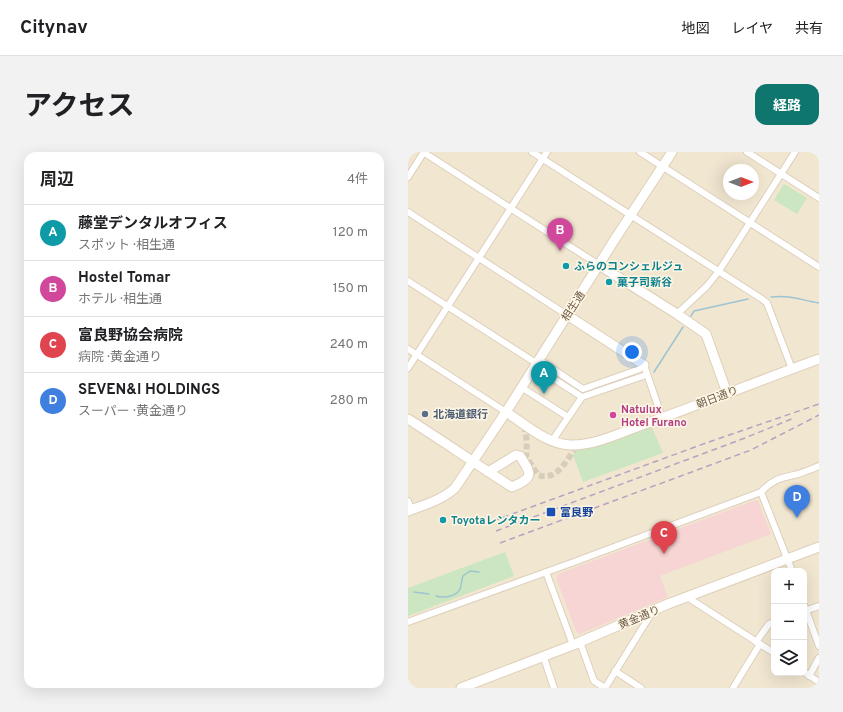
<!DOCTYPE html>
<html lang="ja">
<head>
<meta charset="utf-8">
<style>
  body { margin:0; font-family:Overpass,"Noto Sans JP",sans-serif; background:#f2f2f2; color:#202124 }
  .controls { position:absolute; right:12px; bottom:12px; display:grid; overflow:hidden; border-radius:8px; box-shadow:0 4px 16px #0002 }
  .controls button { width:36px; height:36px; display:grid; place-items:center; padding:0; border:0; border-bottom:1px solid #e0e0e0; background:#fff; color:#202124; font:20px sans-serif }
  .compass { position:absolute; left:315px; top:12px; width:36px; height:36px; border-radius:50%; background:#fff; box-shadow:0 4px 16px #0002; rotate:90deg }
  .you { position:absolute; left:224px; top:200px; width:14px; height:14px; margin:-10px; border:3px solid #fff; border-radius:50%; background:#1a73e8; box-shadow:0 0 0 6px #1a73e833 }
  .badge { display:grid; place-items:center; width:26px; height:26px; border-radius:50%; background:#0f766e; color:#fff; font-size:13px; font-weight:700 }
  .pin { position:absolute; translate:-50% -33px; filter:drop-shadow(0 1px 2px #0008) }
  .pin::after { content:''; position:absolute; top:21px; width:14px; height:12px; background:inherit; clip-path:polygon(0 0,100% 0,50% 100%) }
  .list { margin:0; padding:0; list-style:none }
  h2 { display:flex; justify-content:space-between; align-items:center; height:52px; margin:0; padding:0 16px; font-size:17px }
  h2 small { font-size:13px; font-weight:400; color:#757577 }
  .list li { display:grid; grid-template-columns:26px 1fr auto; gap:12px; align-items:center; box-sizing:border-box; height:56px; padding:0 16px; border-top:1px solid #e0e0e0 }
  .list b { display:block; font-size:15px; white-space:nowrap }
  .list p { margin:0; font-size:13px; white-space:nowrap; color:#757577 }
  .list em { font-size:13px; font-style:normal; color:#757577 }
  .icon { flex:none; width:22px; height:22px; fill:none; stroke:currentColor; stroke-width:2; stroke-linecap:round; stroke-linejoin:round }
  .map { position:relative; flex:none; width:411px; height:536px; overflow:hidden; border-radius:12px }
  header { display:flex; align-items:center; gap:24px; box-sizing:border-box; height:56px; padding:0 20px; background:#fff; border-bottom:1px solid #e0e0e0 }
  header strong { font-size:19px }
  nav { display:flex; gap:22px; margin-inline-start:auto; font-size:14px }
  .intro { display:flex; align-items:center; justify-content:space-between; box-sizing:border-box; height:96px; padding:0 24px }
  h1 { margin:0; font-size:28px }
  .button { padding:10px 18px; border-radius:12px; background:#0f766e; color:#fff; font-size:14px; font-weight:700 }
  main { display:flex; gap:24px; padding:0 24px }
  aside { flex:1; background:#fff; border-radius:12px; box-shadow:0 4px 16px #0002 }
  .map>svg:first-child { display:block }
  .residential { fill:#f1e6d0; fill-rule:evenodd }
  .medical { fill:#f7d5d4 }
  .green { fill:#cbe6c1 }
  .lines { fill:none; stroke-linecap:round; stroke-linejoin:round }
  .stream { stroke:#9ec4d3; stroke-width:1.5 }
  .street-tunnel { stroke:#d7cdbb; stroke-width:6; stroke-dasharray:6 3; stroke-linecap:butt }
  .street-casing { stroke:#ddd0bd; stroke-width:8 }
  .secondary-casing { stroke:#dfcfb9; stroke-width:11 }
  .street { stroke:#fff; stroke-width:6 }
  .secondary { stroke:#fff; stroke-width:9 }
  .rail { stroke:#b7a1c1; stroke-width:1.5; stroke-dasharray:6 4; stroke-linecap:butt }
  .culture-dot { fill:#0f9aa8; stroke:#fef7e6; stroke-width:1.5 }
  .service-dot { fill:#5c6f8a; stroke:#fef7e6; stroke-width:1.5 }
  .hotel-dot { fill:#d1479c; stroke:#fef7e6; stroke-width:1.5 }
  .transit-dot { fill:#1a4fb4; stroke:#fef7e6; stroke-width:1.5 }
  .labels { text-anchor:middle; stroke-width:3; stroke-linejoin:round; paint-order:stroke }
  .culture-label { font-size:11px; font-weight:bold; fill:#0d838f; stroke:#fef7e6; text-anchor:start }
  .street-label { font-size:11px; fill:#6f5c4a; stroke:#fef7e6 }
  .hotel-label { font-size:11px; font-weight:bold; fill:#b23c85; stroke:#fef7e6; text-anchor:start }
  .service-label { font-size:11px; font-weight:bold; fill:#4e5e75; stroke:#fef7e6; text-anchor:start }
  .transit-label { font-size:11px; font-weight:bold; fill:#164399; stroke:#fef7e6; text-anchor:start }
</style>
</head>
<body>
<header>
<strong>Citynav</strong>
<nav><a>地図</a><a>レイヤ</a><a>共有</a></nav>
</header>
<div class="intro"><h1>アクセス</h1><a class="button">経路</a></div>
<main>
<aside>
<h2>周辺<small>4件</small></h2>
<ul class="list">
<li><span class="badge" style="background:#0f9aa8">A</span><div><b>藤堂デンタルオフィス</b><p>スポット · 相生通</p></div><em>120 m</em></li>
<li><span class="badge" style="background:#d1479c">B</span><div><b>Hostel Tomar</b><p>ホテル · 相生通</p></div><em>150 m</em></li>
<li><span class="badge" style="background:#e0444e">C</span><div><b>富良野協会病院</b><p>病院 · 黄金通り</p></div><em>240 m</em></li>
<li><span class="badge" style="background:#3f7fe0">D</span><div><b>SEVEN&amp;I HOLDINGS</b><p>スーパー · 黄金通り</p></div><em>280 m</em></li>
</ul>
</aside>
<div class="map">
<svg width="411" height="536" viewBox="0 0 411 536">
  <rect width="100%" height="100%" fill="#faf3e1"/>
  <path class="residential" d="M0,0h411v536h-411zM321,18h24v24h-24zM366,419h30v102h-30z"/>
  <path class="medical" d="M348,348l2,1 13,33 -111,42 8,21 -88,37 -4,-3 -20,-53 2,-4z"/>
  <g class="green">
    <path d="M376,32l23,14 -10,16 -23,-14z"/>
    <path d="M243,273l12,28 -80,29 -10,-27 4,-7z"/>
    <path d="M97,400l9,24 -106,40v-28z"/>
  </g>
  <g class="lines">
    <g class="stream">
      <path d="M363,145c21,-2 29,3 48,6"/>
      <path d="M283,164l3,-5 54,-12"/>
      <path d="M246,220l29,-45"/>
      <path d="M6,440l15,2"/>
      <path d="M28,444c8,2 20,1 24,-7 2,-4 1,-9 3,-13l7,-5 9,1"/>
    </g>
    <path class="street-tunnel" d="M119,274l-2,5 2,11 -1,15 12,18c18,6 27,-12 36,-25"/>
    <defs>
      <g id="street">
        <path d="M15,0l176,113"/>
        <path d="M124,0l230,147 5,4 25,66"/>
        <path d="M232,0l179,115"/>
        <path d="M339,0l72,46"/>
        <path d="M0,25l16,-25"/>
        <path d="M0,60l159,103"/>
        <path d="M0,129l128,82"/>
        <path d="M269,162l30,-28 12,-15 76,-119"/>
        <path d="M0,197l98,63"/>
        <path d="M136,211l39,26 57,-20"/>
        <path d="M236,213l18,53"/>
        <path d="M0,216l139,-216"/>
        <path d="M132,218l42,27"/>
        <path d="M113,235l47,30"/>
        <path d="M144,289l30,-44 61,-21"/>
        <path d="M353,340l31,79"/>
        <path d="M0,349l3,9"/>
        <path d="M138,420l27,73"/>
        <path d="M279,445l87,56"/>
        <path d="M396,453l15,41"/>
        <path d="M396,459l15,-5"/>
        <path d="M0,470l166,-60 187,-70c13,-14 21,-14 37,-18 7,-2 14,-5 21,-8"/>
        <path d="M172,490l14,39 11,7"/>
        <path d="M348,490l13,-18 5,-2"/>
        <path d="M135,503l11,33"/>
        <path d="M207,519l26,17"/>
        <path d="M396,520l15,10"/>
        <path d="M401,524l10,-18"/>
        <path d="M197,536l48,-77"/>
        <path d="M325,536l27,-44"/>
      </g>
      <g id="secondary">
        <path d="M191,113l78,49 29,20 21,59"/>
        <path d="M159,163l77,50"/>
        <path d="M98,260c19,12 40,32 64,33 25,1 52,-13 75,-21 59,-21 116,-44 174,-65"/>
        <path d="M0,267c35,22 69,46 104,68 22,-10 20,-12 8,-31l-4,-1 -28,17"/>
        <path d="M0,359c16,-6 34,-11 47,-23l51,-76 109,-173 57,-87"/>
        <path d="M53,536l112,-43 95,-41 151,-57"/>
      </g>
    </defs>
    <use href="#street" class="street-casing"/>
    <use href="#secondary" class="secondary-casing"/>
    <use href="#street" class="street"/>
    <use href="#secondary" class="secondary"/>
    <g class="rail">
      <path d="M85,369l213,-78 113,-39"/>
      <path d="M88,379l249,-93 49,-20"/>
      <path d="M92,391l251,-93 68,-35"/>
    </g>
  </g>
  <g class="culture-dot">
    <circle cx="158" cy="114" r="4"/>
    <circle cx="201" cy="130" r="4"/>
    <circle cx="35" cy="368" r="4"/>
  </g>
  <circle class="service-dot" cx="17" cy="262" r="4"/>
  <circle class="hotel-dot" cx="205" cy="263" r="4"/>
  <rect class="transit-dot" x="138" y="355" width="10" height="10" rx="2"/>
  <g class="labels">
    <g class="culture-label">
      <text x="166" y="118">ふらのコンシェルジュ</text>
      <text x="209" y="134">菓子司新谷</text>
      <text x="43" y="372">Toyotaレンタカー</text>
    </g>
    <g class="street-label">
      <text transform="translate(165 154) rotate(-57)" y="4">相生通</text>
      <text transform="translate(309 245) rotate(-21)" y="4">朝日通り</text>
      <text transform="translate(231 465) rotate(-23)" y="4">黄金通り</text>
    </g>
    <g class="hotel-label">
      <text x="213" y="261">Natulux<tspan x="213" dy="13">Hotel Furano</tspan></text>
    </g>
    <g class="service-label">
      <text x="25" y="266">北海道銀行</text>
    </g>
    <g class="transit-label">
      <text x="152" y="364">富良野</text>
    </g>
  </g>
</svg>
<div class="controls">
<button>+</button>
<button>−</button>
<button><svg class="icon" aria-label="layers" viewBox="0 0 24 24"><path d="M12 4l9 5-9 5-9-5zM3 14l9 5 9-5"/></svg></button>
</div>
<svg class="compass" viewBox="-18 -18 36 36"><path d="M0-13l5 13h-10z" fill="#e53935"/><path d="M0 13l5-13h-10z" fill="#757577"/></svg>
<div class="you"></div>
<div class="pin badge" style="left:136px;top:242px;background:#0f9aa8">A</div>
<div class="pin badge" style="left:152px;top:99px;background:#d1479c">B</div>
<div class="pin badge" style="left:256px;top:402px;background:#e0444e">C</div>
<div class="pin badge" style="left:389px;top:366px;background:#3f7fe0">D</div>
</div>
</main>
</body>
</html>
